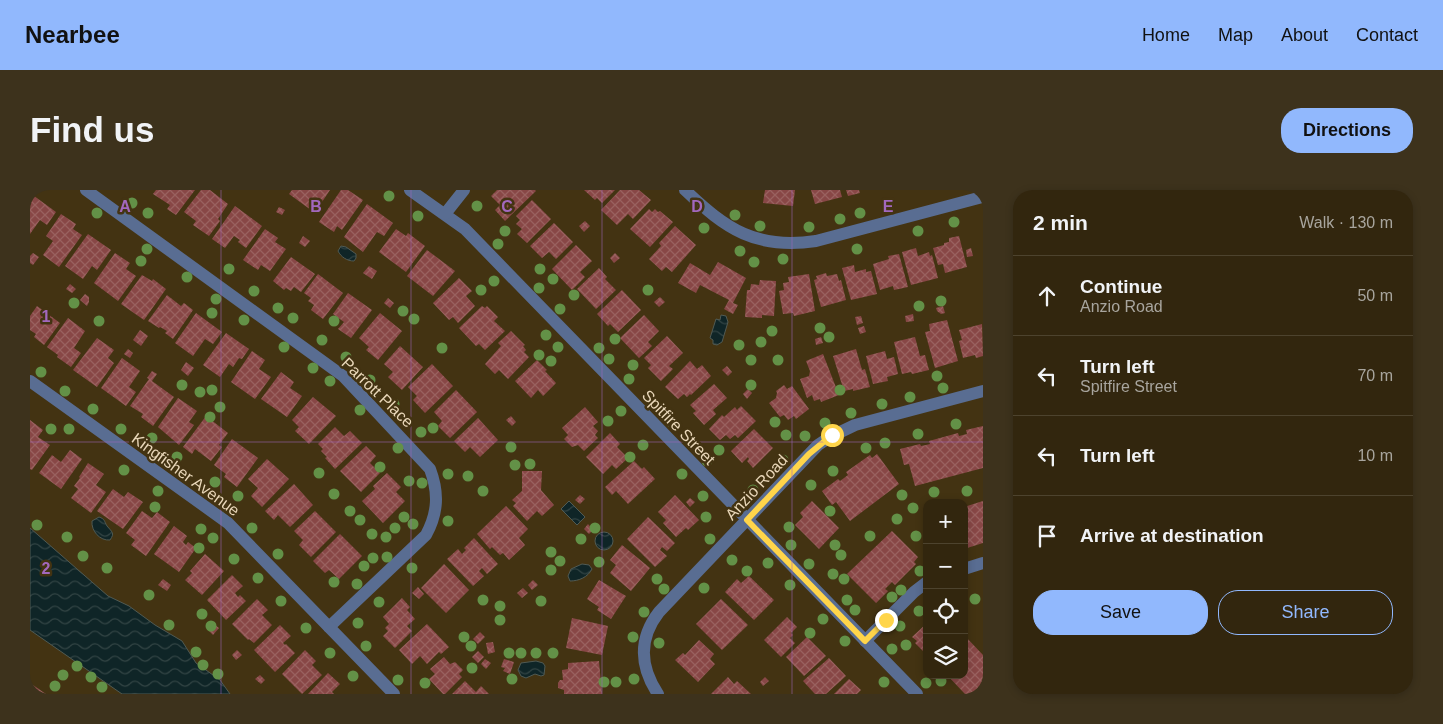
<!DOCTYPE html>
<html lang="en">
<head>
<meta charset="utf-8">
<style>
  body { margin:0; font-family:Helvetica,sans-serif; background:#3d321c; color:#f1f3f6 }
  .controls { position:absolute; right:15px; bottom:15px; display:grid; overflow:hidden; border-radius:10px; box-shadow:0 2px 8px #0003 }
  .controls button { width:45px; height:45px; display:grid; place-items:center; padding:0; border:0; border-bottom:1px solid #4d432e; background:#32260e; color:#f1f3f6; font:25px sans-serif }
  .stop { position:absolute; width:15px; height:15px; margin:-11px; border:4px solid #ffd54a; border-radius:50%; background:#fff }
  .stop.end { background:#ffd54a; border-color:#fff; box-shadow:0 1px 5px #0008 }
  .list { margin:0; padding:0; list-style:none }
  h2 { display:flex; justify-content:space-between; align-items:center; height:65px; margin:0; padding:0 20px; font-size:21px }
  h2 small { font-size:16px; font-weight:400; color:#a8a59e }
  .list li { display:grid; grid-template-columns:32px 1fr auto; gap:15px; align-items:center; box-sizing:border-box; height:80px; padding:0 20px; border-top:1px solid #4d432e }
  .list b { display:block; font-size:19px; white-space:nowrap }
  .list p { margin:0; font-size:16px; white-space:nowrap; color:#a8a59e }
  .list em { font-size:16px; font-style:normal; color:#a8a59e }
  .actions { display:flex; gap:10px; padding:15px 20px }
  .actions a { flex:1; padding:11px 0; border:1px solid #91b8fd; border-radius:20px; text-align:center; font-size:18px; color:#91b8fd }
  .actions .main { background:#91b8fd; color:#111 }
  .icon { flex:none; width:28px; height:28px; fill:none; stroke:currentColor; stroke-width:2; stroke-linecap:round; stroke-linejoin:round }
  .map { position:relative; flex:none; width:953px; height:504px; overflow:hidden; border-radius:20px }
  header { display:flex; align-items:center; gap:30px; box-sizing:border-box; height:70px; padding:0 25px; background:#91b8fd; color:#111 }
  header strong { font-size:24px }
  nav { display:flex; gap:28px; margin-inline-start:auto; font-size:18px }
  .intro { display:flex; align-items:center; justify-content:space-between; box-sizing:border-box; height:120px; padding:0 30px }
  h1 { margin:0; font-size:35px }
  .button { padding:12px 22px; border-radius:20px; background:#91b8fd; color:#111; font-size:18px; font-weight:700 }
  main { display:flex; gap:30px; padding:0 30px }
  aside { flex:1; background:#32260e; border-radius:20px; box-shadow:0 2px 8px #0003 }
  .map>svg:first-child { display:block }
  .water { fill:url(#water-waves); stroke:#505a53 }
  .building { fill:url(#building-cross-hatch) }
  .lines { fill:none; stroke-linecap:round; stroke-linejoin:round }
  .minor { stroke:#596d92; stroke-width:12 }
  .tree { fill:#639147 }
  .route { stroke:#ffd54a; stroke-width:6 }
  .grid { fill:none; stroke:#a268bd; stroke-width:1; stroke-opacity:0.55 }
  .labels { text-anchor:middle; stroke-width:5; stroke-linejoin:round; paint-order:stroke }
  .street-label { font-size:16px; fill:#e9d7b9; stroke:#433312 }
  .grid-label { font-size:16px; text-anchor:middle; font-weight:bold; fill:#a268bd; stroke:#433312; stroke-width:5; stroke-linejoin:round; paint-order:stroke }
</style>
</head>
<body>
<header>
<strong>Nearbee</strong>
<nav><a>Home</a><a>Map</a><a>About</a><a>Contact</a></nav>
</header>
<div class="intro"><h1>Find us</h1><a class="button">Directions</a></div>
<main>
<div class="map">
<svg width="953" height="504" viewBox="0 0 953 504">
  <defs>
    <pattern id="water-waves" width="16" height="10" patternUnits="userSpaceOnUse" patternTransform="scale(1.25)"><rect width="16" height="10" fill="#0f2527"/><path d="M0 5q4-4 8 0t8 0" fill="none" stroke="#324444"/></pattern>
    <pattern id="building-cross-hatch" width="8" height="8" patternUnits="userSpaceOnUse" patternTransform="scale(1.25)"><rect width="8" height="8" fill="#884746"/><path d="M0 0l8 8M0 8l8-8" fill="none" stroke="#99615f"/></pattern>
  </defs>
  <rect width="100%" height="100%" fill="#433312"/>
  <g class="water">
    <path d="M311,56l5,1 10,7v4l-2,3c-7,0 -13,-4 -16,-10z"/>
    <path d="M691,125l5,1 2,6 -6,20 -5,3 -4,-1v-4l-3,-2 6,-19 4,1z"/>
    <path d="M539,311l16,16 -8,8 -16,-16z"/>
    <path d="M69,327c6,2 5,4 8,9 5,6 8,7 3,14 -10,1 -19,-9 -18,-19z"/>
    <path d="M0,338l78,68 21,10 26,19 27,16 14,22 24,17 10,14h-108l-92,-64z"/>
    <circle cx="574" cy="351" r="9"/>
    <path d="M552,374l7,1 3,4c-4,8 -13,12 -22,12l-2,-5 3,-7z"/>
    <path d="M506,471l7,2 2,3 -1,9 -3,1 -6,-2 -9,4 -5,-2 -3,-6 3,-7z"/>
  </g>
  <g class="building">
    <path d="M126,0h39l-19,25 -9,-6 3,-4 -17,-11z"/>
    <path d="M171,0h9l18,14 -10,15 2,2 -11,15 -16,-11 3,-4 -12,-9z"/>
    <path d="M262,0h38l-12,18 -4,-2 -3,4 -22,-16z"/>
    <path d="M311,0h7l15,10 -21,30 -5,-4 -3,6 -15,-10z"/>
    <path d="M467,0h38l1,1 -31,30 -10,-11 5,-5 -9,-9z"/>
    <path d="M554,0h31l-13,13 -5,-5 -2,2z"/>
    <path d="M590,0h19l12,10 -18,19 -5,-5 -11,11 -16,-15z"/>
    <path d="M735,0h30l-2,16 -30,-3z"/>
    <path d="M781,0h29l2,7 -27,7z"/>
    <path d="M816,0h13l1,3 -12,3z"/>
    <path d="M0,3l26,19 -9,13 -7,-5 -10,14z"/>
    <path d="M502,10l19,19 -24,24 -10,-9 5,-5 -6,-5 4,-4 -4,-4z"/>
    <path d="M337,14l26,19 -9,13 -7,-4 -14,20 -19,-15z"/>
    <path d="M205,16l27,20 -16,22 -8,-6 2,-2 -6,-4 -9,12 -13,-9z"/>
    <path d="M249,17l6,3 -3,5 -6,-3z"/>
    <path d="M619,19l3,3 3,-3 3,3 2,-1 13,11 -23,25 -20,-18z"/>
    <path d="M31,24l15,10 -3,5 9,6 -23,32 -16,-12 10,-14 -7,-5z"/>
    <path d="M555,31l5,5 -6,6 -5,-6z"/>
    <path d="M524,33l19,19 -17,17 -7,-7 -7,6 -12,-12z"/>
    <path d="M645,36l21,19 -24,27 -6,-5 -4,4 -13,-12 12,-13 -2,-3z"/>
    <path d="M235,39l13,9 -3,4 11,7 -16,22 -9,-6 -3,5 -15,-10z"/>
    <path d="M366,39l10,7 2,-3 17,13 -19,26 -27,-20z"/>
    <path d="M58,44l23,16 -14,20 -5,-4 -9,13 -18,-13z"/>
    <path d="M273,46l7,5 -5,6 -6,-4z"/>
    <path d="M929,46l8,31 -22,6 -2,-9 -5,1 -5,-17 11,-3v-2l5,-1v-4z"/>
    <path d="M546,55l16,16 -12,11 5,5 -13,13 -20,-21z"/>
    <path d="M886,58l2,8 11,-4 1,4 2,-1 6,23 -27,7 -9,-33z"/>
    <path d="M941,58l2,8 -6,1 -1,-7z"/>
    <path d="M397,60l28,21 -22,25 -26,-20z"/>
    <path d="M3,63l6,4 -6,8 -3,-2v-7z"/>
    <path d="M85,63l15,10 -4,6 10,7 -18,25 -24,-18z"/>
    <path d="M585,63l5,5 -6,5 -4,-5z"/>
    <path d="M869,64l9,33 -14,3 -1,-4 -13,4 -7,-26 16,-5 -1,-3z"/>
    <path d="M261,67l24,17 -14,18 -7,-5 -3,4 -5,-3 -2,2 -11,-9z"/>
    <path d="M688,72l28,16 -13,25 5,2 -5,9 -9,-5 5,-9 -29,-15 -4,8 -18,-10 12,-20 20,12z"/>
    <path d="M824,75l1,7 11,-3v3l5,-1 6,23 -26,6 -9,-32z"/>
    <path d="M339,76l8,5 -5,8 -9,-6z"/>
    <path d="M569,78l8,9 -2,2 11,11 -20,19 -19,-20z"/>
    <path d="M796,83l1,3 10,-2 2,7 2,-1 5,20 -25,7 -7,-27 3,-1 -1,-3z"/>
    <path d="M288,84l25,19 -20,26 -12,-9 3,-5 -6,-4 3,-3 -7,-5z"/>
    <path d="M779,84l6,37 -21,5 -1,-3 -10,1 -4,-23 5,-1 -1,-7 6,-1 -1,-5z"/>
    <path d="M112,85l10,6 1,-2 13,10 -22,31 -23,-16z"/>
    <path d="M429,88l13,13 -6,5 9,10 -17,17 -5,-6 -4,3 -16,-17z"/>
    <path d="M730,90l16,1 -2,35 -12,-1v3l-17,-1 2,-27h3l1,-6 8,1z"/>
    <path d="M40,94l6,5 -4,4 -6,-4z"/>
    <path d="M592,100l19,20 -23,22 -8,-8 -2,2 -11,-12z"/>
    <path d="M318,103l24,17 -21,28 -13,-9 6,-7 -11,-8z"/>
    <path d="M55,104l4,3v5l-2,4 -7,-6z"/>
    <path d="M137,105l14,11 3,-3 9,7 -20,29 -8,-6 2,-2 -7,-4 -1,1 -11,-7z"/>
    <path d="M630,107l5,5 -6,5 -5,-5z"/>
    <path d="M358,108l6,5 -4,5 -6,-5z"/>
    <path d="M7,116l23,17 -16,22 -10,-8 2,-3 -6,-4v-14z"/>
    <path d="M452,116l3,2 2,-2 11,11 -4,4 11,10 -20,19 -6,-6 -3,2 -17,-18z"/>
    <path d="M913,116l2,7 -4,1 -4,-3 -1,-3z"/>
    <path d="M166,123l26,19 -9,12 -8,-5 -12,17 -18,-13z"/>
    <path d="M350,123l22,18 -24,29 -12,-10 3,-3 -10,-9z"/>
    <path d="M883,124l1,7 -8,1 -1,-6z"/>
    <path d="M614,125l15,16 -11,11 4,4 -13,12 -19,-20z"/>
    <path d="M831,126l2,7 -6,2 -2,-8z"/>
    <path d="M38,128l17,13 -11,17 7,5 -10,14 -14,-10 1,-2 -11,-8z"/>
    <path d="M917,130l11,41 -23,7 -10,-36 5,-1 -1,-7z"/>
    <path d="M952,134l1,32 -7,2 -1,-3 -12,3 -4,-17 3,-1 -3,-10z"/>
    <path d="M834,136l2,6 -6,2 -2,-6z"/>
    <path d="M110,140l8,6 -7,10 -8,-6z"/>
    <path d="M481,141l14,14 -2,1 3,4 -2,2 5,5 -21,22 -9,-9 -4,4 -10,-10 16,-18 -3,-3z"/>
    <path d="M196,143l23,16 -7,10 -3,-1 -6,9 -4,-3 -9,13 -17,-12z"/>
    <path d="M637,146l16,17 -14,13 4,3 -12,12 -13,-13 3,-3 -7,-7z"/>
    <path d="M791,147l2,6 -7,2 -1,-6z"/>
    <path d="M885,147l5,19 5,-1 4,15 -17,4 -1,-2 -9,2 -8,-32z"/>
    <path d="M67,148l17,12 -6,8 6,5 -17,24 -24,-17z"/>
    <path d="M370,156l23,21 -21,23 -14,-13 5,-5 -9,-8z"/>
    <path d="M98,159l5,4 -3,5 -6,-4z"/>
    <path d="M826,159l6,21 3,-1 5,18 -17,4v-2l-9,2 -11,-35z"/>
    <path d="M222,161l13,9 -6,9 12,8 -16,22 -24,-17z"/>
    <path d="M855,161l2,8 7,-2 4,17 -11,3 1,4 -15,3 -7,-28z"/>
    <path d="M793,164l16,41 -18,7 -1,-3 -6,2 -2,-6 -5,3 -7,-19 9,-3 1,-5 -4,-10z"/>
    <path d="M92,168l18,13 -11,16 7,5 -10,14 -25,-18z"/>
    <path d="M507,170l10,10 -2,1 11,12 -13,13 -5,-6 -7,8 -16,-17z"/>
    <path d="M660,171l7,8 5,-4 9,11 -20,19 -1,-1 -3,3 -3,-3 -6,5 -13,-12z"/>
    <path d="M156,172l8,6 -6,8 -7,-6z"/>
    <path d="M402,174l21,22 -28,27 -12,-13 4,-4 -9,-9z"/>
    <path d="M697,176l5,6 -4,4 -6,-6z"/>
    <path d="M122,181l5,3 -5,7 22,16 -21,29 -12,-9 2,-3 -13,-8 19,-27 -2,-1z"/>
    <path d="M251,182l13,10 -4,6 12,8 -15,21 -26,-18z"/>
    <path d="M684,194l13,14 -14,12 3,4 -12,11 -11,-12 3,-2 -6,-6z"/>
    <path d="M754,195l3,4 5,-3 17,23 -13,10 -2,-3 -6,4 -4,-5 -4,2 -11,-14 7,-5 1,-5 -1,-2z"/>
    <path d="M718,199l4,4 -5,6 -4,-5z"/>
    <path d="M426,200l21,22 -27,26 -12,-12 4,-5 -8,-9z"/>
    <path d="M283,207l23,19 -27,28 -14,-13 4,-4 -7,-7z"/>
    <path d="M148,208l19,13 -8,11 5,3 -15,20 -21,-18z"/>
    <path d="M711,216l15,15 -18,17 -3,-3 -5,4 -4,-4 -6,5 -11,-11 13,-14 2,2 11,-10 2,3z"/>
    <path d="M555,217l13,15 -5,4 5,5 -3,4 3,3 -14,13 -6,-6 -6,2 -8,-8 4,-4 -6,-7z"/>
    <path d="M176,226l22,17 -9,12 3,2 -11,14 -16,-12 -3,5 -9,-7z"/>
    <path d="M481,226l5,6 -4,4 -6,-6z"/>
    <path d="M448,228l20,22 -18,17 -10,-10 -5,5 -11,-11z"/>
    <path d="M0,230l13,10 -5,7 12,8 -18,25 -2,-1z"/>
    <path d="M953,236v42l-68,18 -6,-22 -5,1 -4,-16 20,-5 1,2 5,-1 4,-1 -1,-3 29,-8 1,3 8,-2 -1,-4z"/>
    <path d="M305,237l9,9 6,-5 12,12 -27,26 -10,-11 2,-1 -6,-6 2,-2 -5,-5z"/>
    <path d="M724,239l19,19 -20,20 -6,-7 2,-2 -1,-2 -6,6 -11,-12z"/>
    <path d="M580,243l10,11 -3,3 11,11 -12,11 -4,-4 -9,9 -17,-17z"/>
    <path d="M202,249l26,19 -21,29 -13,-10 2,-3 -12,-9z"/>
    <path d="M336,256l10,10 -6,7 10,10 -19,19 -21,-21z"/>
    <path d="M40,260l12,9 -21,30 -22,-16 13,-18 9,7z"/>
    <path d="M847,264l22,30 -49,37 -14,-19 -4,3 -10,-14 16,-12 2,2 8,-6 -2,-3 24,-17 2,3z"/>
    <path d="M237,269l22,20 -27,28 -11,-11 7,-8 -10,-9z"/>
    <path d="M604,271l8,8 2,-2 11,12 -27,25 -12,-13 -4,4 -7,-8z"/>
    <path d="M58,273l16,11 -8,11 10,7 -15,21 -20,-15 7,-9 -4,-3 6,-8 -1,-1z"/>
    <path d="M492,281h20l-1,19 13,15 -12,11 -5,-5 -10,10 -14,-15 3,-3 -4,-3 10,-9z"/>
    <path d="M357,283l14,14 -5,5 9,9 -22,22 -21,-22 13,-12 -2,-3z"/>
    <path d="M264,294l19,21 -23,22 -12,-12 -4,5 -9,-9z"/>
    <path d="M83,299l11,8 4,-5 15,10 -20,27 -26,-18z"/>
    <path d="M550,305l5,4 -5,5 -5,-4z"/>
    <path d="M645,305l24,25 -11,10 -2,-2 -10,9 -13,-14 3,-3 -8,-8z"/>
    <path d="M660,308l5,4 -5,5 -4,-5z"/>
    <path d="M782,311l27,27 -20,21 -24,-24 8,-8 -3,-4z"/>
    <path d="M953,311v42l-19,6v-42z"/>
    <path d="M476,316l22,23 -9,9 6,7 -16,15 -6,-7 -3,2 -8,-8 -2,2 -13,-15z"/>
    <path d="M112,321l10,7 5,-6 13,10 -24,34 -15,-11 4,-5 -9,-7z"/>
    <path d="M285,321l21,21 -25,25 -12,-12 4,-5 -9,-9z"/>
    <path d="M618,327l27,26 -8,8 -5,-4 -2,3 7,6 -12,11 -28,-28z"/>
    <path d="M558,334l5,6 -4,4 -5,-5z"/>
    <path d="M144,336l13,10 -4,6 3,3 2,-3 8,6 -17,24 -25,-18z"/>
    <path d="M862,341l26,26 -4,5 2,2 -21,21 -3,-3 -7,7 3,2 -12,12 -29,-29z"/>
    <path d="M310,344l22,22 -23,23 -10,-9 -4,3 -12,-12z"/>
    <path d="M444,348l24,26 -11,10 -5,-6 -3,3 5,5 -11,10 -26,-27 11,-10 4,5 4,-4 -2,-2z"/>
    <path d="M592,355l28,23 -19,23 -21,-18 6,-8 -6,-5z"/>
    <path d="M175,364l19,17 -22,24 -17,-15 7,-7 -2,-2z"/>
    <path d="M414,374l25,26 -23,23 -25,-25z"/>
    <path d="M202,385l11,11 -8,7 3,4 2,-2 6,6 -20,19 -19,-20z"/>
    <path d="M719,386l25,24 -20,20 -29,-28 12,-13 4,4z"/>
    <path d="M133,389l8,6 -4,6 -9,-6z"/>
    <path d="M503,390l5,5 -6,5 -4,-5z"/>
    <path d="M569,390l27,16 -15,23 -14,-9 2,-3 -12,-8z"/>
    <path d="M388,397l6,7 -5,5 -7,-6z"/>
    <path d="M493,398l5,5 -6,5 -5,-5z"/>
    <path d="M372,408l8,9 -3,3 8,9 -8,7 5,5 -17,17 -12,-12 5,-5 -3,-3 4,-4 -6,-7z"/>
    <path d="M227,409l11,11 -6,5 10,10 -18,18 -5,-4 -1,1 -16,-16z"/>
    <path d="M691,409l27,26 -26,25 -26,-26z"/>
    <path d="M757,427l10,10 -6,6 2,2 -3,3 5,5 -14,14 -17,-17z"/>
    <path d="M542,428l36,8 -6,29 -36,-7z"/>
    <path d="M897,433v32l-12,-12 2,-2 -5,-4z"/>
    <path d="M397,434l22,23 -8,7 -2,-2 -12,12 -7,-8 -8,8 -13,-14z"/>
    <path d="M185,435l4,3 -6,7 -4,-4z"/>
    <path d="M250,435l11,11 -8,7 2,2 1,-1 9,9 -20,19 -21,-22z"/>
    <path d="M450,442l5,5 -7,7 -5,-5z"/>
    <path d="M934,445l19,20v39h-18l-18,-19h17z"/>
    <path d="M777,447l19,19 -22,20 -18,-19z"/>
    <path d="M669,450l15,14 -4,5 5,5 -17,18 -23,-22 8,-7 2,2z"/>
    <path d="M463,452l2,10 -7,2 -2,-11z"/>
    <path d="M207,460l5,5 -6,5 -4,-5z"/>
    <path d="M275,460l11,11 -4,4 10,10 -20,19 -20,-20z"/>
    <path d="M448,461l6,6 -6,6 -6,-6z"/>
    <path d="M414,467l6,7 5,-2 8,8 -4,4 3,3 -17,17h-2l-14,-15 6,-5 -5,-5z"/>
    <path d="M799,468l17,18 -20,18h-11l-12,-13z"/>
    <path d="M455,469l6,4 -5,6 -5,-5z"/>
    <path d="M474,469l10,3 -4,12 -7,-3 2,-3 -4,-1z"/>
    <path d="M569,471l3,33h-38v-4l-6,-2v-5l2,-3h3l-1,-10 6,-1v-6z"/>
    <path d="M298,483l12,11 -8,8 2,2h-26z"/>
    <path d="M230,485l5,5 -4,4 -6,-5z"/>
    <path d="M698,487l6,7 3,-3 14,13h-40z"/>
    <path d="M735,487l4,4 -6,5 -3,-4z"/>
    <path d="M819,489l12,11 -4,4h-23z"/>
    <path d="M435,491l11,11 5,-6 8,8h-37z"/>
    <path d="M0,493l16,11h-16z"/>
  </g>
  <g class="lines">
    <g class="minor">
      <path d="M56,0l257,186 87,93c9,24 8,44 -4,66l-97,92"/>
      <path d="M380,0l55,39 452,465"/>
      <path d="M655,0c41,39 71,60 131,51l166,-44"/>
      <path d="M415,24l19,-24"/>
      <path d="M0,191l198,142 166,171"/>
      <path d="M934,379l19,-6"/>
      <path d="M835,451l49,-49 13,-10"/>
      <path d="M628,504c-18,-27 -20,-55 1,-82l159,-167 12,-8 25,-12 128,-34"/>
    </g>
  </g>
  <g class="tree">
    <circle cx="359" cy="6" r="5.5"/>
    <circle cx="102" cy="13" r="5.5"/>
    <circle cx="447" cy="16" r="5.5"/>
    <circle cx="67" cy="23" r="5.5"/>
    <circle cx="118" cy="23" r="5.5"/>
    <circle cx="830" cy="23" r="5.5"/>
    <circle cx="705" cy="25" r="5.5"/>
    <circle cx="388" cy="26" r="5.5"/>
    <circle cx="810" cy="29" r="5.5"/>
    <circle cx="924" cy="32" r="5.5"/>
    <circle cx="730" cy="36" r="5.5"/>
    <circle cx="779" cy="37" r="5.5"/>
    <circle cx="674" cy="38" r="5.5"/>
    <circle cx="475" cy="41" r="5.5"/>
    <circle cx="888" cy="41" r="5.5"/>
    <circle cx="468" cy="54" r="5.5"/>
    <circle cx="117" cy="59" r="5.5"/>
    <circle cx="827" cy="59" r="5.5"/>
    <circle cx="710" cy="61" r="5.5"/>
    <circle cx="753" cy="69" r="5.5"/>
    <circle cx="111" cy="71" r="5.5"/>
    <circle cx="724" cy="72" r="5.5"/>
    <circle cx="199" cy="79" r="5.5"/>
    <circle cx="510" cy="79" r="5.5"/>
    <circle cx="157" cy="87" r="5.5"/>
    <circle cx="523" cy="89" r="5.5"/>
    <circle cx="464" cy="91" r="5.5"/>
    <circle cx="509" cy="98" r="5.5"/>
    <circle cx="451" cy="100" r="5.5"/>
    <circle cx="618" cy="100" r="5.5"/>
    <circle cx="224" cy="101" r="5.5"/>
    <circle cx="544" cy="105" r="5.5"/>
    <circle cx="186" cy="109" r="5.5"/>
    <circle cx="911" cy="111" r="5.5"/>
    <circle cx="44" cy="113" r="5.5"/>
    <circle cx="889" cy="116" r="5.5"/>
    <circle cx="248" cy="118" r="5.5"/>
    <circle cx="530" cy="119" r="5.5"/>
    <circle cx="373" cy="121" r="5.5"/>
    <circle cx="182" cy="123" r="5.5"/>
    <circle cx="263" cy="128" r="5.5"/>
    <circle cx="384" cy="129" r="5.5"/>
    <circle cx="214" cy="130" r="5.5"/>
    <circle cx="69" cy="131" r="5.5"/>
    <circle cx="304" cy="131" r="5.5"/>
    <circle cx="790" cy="138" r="5.5"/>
    <circle cx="742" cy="141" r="5.5"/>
    <circle cx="516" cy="145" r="5.5"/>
    <circle cx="799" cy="147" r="5.5"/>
    <circle cx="585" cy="149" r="5.5"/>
    <circle cx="292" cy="150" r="5.5"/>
    <circle cx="731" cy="152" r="5.5"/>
    <circle cx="709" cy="155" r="5.5"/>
    <circle cx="254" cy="157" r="5.5"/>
    <circle cx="528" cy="157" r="5.5"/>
    <circle cx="412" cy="158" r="5.5"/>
    <circle cx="569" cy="158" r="5.5"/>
    <circle cx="509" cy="165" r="5.5"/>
    <circle cx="316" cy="167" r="5.5"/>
    <circle cx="579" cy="169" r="5.5"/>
    <circle cx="721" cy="170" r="5.5"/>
    <circle cx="748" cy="170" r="5.5"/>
    <circle cx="521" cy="171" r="5.5"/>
    <circle cx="603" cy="175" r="5.5"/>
    <circle cx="283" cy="178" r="5.5"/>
    <circle cx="11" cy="182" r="5.5"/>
    <circle cx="907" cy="186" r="5.5"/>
    <circle cx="599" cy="189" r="5.5"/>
    <circle cx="340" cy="190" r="5.5"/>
    <circle cx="300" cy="191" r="5.5"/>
    <circle cx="152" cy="195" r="5.5"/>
    <circle cx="721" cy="195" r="5.5"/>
    <circle cx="913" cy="198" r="5.5"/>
    <circle cx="182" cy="200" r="5.5"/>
    <circle cx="810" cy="200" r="5.5"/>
    <circle cx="35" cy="201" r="5.5"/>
    <circle cx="170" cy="202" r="5.5"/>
    <circle cx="880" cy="207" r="5.5"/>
    <circle cx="364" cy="214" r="5.5"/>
    <circle cx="852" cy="214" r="5.5"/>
    <circle cx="190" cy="217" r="5.5"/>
    <circle cx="63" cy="219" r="5.5"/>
    <circle cx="330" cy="220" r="5.5"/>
    <circle cx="591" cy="221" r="5.5"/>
    <circle cx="821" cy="223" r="5.5"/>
    <circle cx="180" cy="227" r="5.5"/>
    <circle cx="578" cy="231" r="5.5"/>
    <circle cx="640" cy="231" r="5.5"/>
    <circle cx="745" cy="232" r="5.5"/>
    <circle cx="795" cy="233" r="5.5"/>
    <circle cx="926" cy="234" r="5.5"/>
    <circle cx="403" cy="238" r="5.5"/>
    <circle cx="21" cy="239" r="5.5"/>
    <circle cx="39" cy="239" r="5.5"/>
    <circle cx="91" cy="239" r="5.5"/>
    <circle cx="391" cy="242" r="5.5"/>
    <circle cx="888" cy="244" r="5.5"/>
    <circle cx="756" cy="245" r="5.5"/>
    <circle cx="775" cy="246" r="5.5"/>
    <circle cx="122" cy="248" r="5.5"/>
    <circle cx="855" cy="253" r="5.5"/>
    <circle cx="613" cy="255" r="5.5"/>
    <circle cx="481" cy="257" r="5.5"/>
    <circle cx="368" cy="258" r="5.5"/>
    <circle cx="836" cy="258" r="5.5"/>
    <circle cx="119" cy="260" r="5.5"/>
    <circle cx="689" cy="260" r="5.5"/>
    <circle cx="147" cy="267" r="5.5"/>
    <circle cx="600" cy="267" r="5.5"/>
    <circle cx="753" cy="270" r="5.5"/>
    <circle cx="677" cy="271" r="5.5"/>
    <circle cx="500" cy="274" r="5.5"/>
    <circle cx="485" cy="275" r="5.5"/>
    <circle cx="350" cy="277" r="5.5"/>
    <circle cx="94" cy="280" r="5.5"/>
    <circle cx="147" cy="280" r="5.5"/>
    <circle cx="803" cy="281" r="5.5"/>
    <circle cx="289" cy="283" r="5.5"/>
    <circle cx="418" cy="284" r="5.5"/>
    <circle cx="652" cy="284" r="5.5"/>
    <circle cx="438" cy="286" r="5.5"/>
    <circle cx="738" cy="287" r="5.5"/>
    <circle cx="379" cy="291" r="5.5"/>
    <circle cx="185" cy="292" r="5.5"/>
    <circle cx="392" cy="293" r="5.5"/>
    <circle cx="781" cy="295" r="5.5"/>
    <circle cx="172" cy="297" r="5.5"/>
    <circle cx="723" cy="300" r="5.5"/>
    <circle cx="128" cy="301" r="5.5"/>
    <circle cx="453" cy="301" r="5.5"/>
    <circle cx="937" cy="301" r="5.5"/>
    <circle cx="904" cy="302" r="5.5"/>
    <circle cx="304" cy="304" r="5.5"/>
    <circle cx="872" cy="305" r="5.5"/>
    <circle cx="208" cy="306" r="5.5"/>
    <circle cx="673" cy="306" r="5.5"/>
    <circle cx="125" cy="317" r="5.5"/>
    <circle cx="197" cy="317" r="5.5"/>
    <circle cx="883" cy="318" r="5.5"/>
    <circle cx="320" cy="321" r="5.5"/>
    <circle cx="800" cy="321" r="5.5"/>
    <circle cx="374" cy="327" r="5.5"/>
    <circle cx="676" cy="327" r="5.5"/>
    <circle cx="867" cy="329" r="5.5"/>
    <circle cx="330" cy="330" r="5.5"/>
    <circle cx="418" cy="331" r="5.5"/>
    <circle cx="383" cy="334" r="5.5"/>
    <circle cx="7" cy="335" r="5.5"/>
    <circle cx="759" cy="337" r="5.5"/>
    <circle cx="222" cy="338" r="5.5"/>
    <circle cx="365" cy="338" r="5.5"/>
    <circle cx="565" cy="338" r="5.5"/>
    <circle cx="171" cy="339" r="5.5"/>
    <circle cx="342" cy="344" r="5.5"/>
    <circle cx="840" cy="346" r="5.5"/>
    <circle cx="886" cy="346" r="5.5"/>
    <circle cx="37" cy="347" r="5.5"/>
    <circle cx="356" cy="347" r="5.5"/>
    <circle cx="183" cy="348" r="5.5"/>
    <circle cx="551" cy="349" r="5.5"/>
    <circle cx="680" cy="349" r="5.5"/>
    <circle cx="761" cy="355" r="5.5"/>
    <circle cx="805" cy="355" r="5.5"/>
    <circle cx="169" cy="358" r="5.5"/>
    <circle cx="521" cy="362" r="5.5"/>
    <circle cx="248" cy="364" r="5.5"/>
    <circle cx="811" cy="365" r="5.5"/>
    <circle cx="53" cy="366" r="5.5"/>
    <circle cx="357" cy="367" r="5.5"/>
    <circle cx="343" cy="368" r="5.5"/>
    <circle cx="204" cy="369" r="5.5"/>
    <circle cx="702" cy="370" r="5.5"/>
    <circle cx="530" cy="371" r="5.5"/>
    <circle cx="569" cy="372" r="5.5"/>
    <circle cx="738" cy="373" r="5.5"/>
    <circle cx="779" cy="374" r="5.5"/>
    <circle cx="334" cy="376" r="5.5"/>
    <circle cx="77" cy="378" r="5.5"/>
    <circle cx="382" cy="378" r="5.5"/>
    <circle cx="521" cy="380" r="5.5"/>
    <circle cx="717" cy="381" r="5.5"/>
    <circle cx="890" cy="381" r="5.5"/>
    <circle cx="803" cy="384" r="5.5"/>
    <circle cx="228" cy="388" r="5.5"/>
    <circle cx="627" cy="389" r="5.5"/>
    <circle cx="814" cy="389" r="5.5"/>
    <circle cx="304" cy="392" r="5.5"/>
    <circle cx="327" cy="394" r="5.5"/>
    <circle cx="760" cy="395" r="5.5"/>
    <circle cx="674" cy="398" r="5.5"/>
    <circle cx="634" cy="399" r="5.5"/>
    <circle cx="871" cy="400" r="5.5"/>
    <circle cx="119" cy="405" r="5.5"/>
    <circle cx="862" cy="407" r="5.5"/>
    <circle cx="945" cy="409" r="5.5"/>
    <circle cx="453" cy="410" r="5.5"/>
    <circle cx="817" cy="410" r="5.5"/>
    <circle cx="251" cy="411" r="5.5"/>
    <circle cx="511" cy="411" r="5.5"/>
    <circle cx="349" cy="412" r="5.5"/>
    <circle cx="470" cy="416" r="5.5"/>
    <circle cx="825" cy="420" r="5.5"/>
    <circle cx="889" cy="421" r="5.5"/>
    <circle cx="614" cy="422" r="5.5"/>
    <circle cx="172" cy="424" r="5.5"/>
    <circle cx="793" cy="429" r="5.5"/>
    <circle cx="470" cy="430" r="5.5"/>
    <circle cx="328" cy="433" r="5.5"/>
    <circle cx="139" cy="435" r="5.5"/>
    <circle cx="181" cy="436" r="5.5"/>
    <circle cx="870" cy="436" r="5.5"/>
    <circle cx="276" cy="438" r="5.5"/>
    <circle cx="780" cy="443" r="5.5"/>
    <circle cx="434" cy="447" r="5.5"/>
    <circle cx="603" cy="447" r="5.5"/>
    <circle cx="815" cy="451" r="5.5"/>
    <circle cx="629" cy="453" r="5.5"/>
    <circle cx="876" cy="455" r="5.5"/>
    <circle cx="336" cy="456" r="5.5"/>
    <circle cx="441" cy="456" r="5.5"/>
    <circle cx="862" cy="459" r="5.5"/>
    <circle cx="166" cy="462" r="5.5"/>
    <circle cx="300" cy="463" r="5.5"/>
    <circle cx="479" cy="463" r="5.5"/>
    <circle cx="491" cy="463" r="5.5"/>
    <circle cx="506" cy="463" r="5.5"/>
    <circle cx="523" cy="463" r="5.5"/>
    <circle cx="173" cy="475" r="5.5"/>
    <circle cx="47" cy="476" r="5.5"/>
    <circle cx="442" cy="478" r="5.5"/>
    <circle cx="188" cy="484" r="5.5"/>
    <circle cx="33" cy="485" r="5.5"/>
    <circle cx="323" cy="486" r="5.5"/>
    <circle cx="61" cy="487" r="5.5"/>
    <circle cx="482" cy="489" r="5.5"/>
    <circle cx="604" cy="489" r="5.5"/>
    <circle cx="368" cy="490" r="5.5"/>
    <circle cx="911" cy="491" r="5.5"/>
    <circle cx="574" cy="492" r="5.5"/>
    <circle cx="586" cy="492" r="5.5"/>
    <circle cx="854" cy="492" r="5.5"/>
    <circle cx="395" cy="493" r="5.5"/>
    <circle cx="896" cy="493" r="5.5"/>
    <circle cx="25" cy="496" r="5.5"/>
    <circle cx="72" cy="497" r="5.5"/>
  </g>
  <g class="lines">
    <path class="route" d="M802,245l-23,19 -62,66 118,121 21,-21"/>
  </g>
  <path class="grid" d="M191,0v504M381,0v504M572,0v504M762,0v504M0,252h953"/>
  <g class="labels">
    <g class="street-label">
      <text transform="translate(348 202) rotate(44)" y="6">Parrott Place</text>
      <text transform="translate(649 237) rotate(46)" y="6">Spitfire Street</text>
      <text transform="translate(156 284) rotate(36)" y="6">Kingfisher Avenue</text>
      <text transform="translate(726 297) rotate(-47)" y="6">Anzio Road</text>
    </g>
  </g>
  <g class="grid-label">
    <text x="95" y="22">A</text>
    <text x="286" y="22">B</text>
    <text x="477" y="22">C</text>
    <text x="667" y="22">D</text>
    <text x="858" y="22">E</text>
    <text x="16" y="132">1</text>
    <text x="16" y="384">2</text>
  </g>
</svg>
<div class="controls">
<button>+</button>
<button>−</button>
<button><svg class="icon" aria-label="locate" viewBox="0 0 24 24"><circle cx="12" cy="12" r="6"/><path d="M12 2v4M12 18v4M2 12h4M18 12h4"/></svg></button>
<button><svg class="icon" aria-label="layers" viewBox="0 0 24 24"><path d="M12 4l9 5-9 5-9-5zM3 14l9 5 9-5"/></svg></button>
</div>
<div class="stop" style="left:802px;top:245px"></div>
<div class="stop end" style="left:856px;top:430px"></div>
</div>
<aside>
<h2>2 min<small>Walk · 130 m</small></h2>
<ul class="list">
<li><svg class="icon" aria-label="ahead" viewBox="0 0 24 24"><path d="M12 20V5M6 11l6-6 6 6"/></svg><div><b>Continue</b><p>Anzio Road</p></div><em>50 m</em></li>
<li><svg class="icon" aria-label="left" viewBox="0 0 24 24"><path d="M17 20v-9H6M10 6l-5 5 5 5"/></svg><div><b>Turn left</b><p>Spitfire Street</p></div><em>70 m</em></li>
<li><svg class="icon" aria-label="left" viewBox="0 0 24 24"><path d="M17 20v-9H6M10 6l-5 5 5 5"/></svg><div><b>Turn left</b></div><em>10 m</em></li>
<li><svg class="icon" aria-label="arrive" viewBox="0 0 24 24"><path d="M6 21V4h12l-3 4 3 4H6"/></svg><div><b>Arrive at destination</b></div></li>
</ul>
<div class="actions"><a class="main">Save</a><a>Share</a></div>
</aside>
</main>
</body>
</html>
